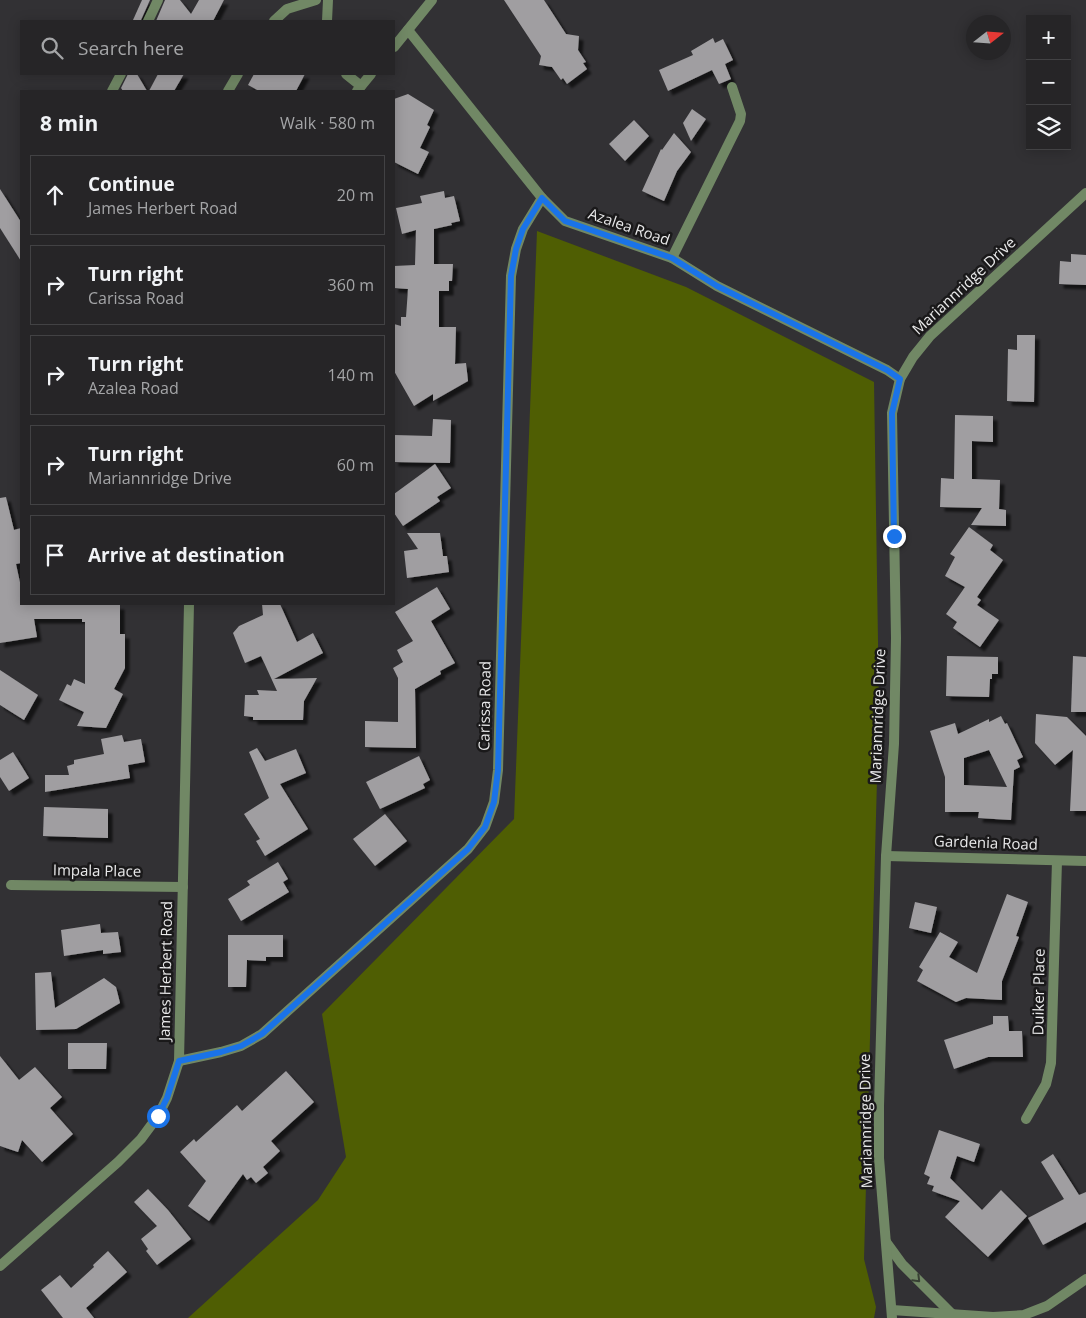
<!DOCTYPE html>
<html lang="en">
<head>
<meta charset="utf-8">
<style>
  body { margin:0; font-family:"Open Sans",sans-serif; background:#323133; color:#f1f3f6 }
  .controls { position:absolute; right:15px; top:15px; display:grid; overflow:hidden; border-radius:0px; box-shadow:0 2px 12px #0003 }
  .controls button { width:45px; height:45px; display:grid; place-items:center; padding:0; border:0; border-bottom:1px solid #424244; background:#262527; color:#f1f3f6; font:25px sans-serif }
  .compass { position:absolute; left:966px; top:15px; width:45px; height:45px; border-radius:50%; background:#262527; box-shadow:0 2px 12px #0003; rotate:73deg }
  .stop { position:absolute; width:15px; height:15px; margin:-11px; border:4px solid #1a73e8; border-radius:50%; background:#fff }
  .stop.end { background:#1a73e8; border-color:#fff; box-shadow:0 1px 5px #0008 }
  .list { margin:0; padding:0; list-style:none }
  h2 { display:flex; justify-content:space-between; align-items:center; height:65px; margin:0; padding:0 20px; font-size:21px }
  h2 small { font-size:16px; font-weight:400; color:#a4a5a7 }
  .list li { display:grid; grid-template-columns:32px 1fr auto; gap:15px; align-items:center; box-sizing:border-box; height:80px; margin:0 10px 10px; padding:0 10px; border:1px solid #424244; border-radius:0px }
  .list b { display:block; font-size:19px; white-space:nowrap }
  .list p { margin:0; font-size:16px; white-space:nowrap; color:#a4a5a7 }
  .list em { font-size:16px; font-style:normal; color:#a4a5a7 }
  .icon { flex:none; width:28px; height:28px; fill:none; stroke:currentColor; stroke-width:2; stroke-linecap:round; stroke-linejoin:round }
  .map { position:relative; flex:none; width:1086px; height:1318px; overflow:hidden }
  .search { position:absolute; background:#262527; box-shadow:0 2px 12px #0003; left:20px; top:20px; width:375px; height:55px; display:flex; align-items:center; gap:12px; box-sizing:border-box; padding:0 18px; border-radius:0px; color:#a4a5a7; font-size:19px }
  .panel { position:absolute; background:#262527; box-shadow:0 2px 12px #0003; left:20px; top:90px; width:375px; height:515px; border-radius:0px }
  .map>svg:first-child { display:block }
  .green { fill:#4f5e03 }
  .building { fill:#a09ea1; fill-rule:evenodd; filter:url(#shadow) }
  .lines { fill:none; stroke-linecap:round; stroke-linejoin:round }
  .lane { stroke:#718865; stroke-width:10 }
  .street { stroke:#718865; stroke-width:10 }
  .oneway { stroke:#384034 }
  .route { stroke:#1a73e8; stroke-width:6 }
  .labels { text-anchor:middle; stroke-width:5; stroke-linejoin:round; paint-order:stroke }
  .street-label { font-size:15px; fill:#e9e9ea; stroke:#1a191a }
</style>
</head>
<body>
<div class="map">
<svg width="1086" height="1318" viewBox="0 0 1086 1318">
  <defs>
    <filter id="shadow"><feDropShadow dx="4.5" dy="4.5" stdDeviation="1" flood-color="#0009"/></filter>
  </defs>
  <rect width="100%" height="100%" fill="#323134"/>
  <path class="green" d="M537,231l149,56 188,95 5,324 -15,553 12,48 -2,11h-686l130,-118 28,-43 -24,-143 192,-195z"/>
  <g class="building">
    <path d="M142,0h8l-9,20h-8z"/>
    <path d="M165,0h15l11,14 8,-14h25l-11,21h-57z"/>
    <path d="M504,0h40l22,34 13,2 -1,14 8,12 -3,1 4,6 -20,15 -4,-6 -2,2 -9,-13 -13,-2 2,-9z"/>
    <path d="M713,38l2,5 8,-4 10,21 -8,4 6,15 -12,5 -7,-14 -44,21 -9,-21 34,-15 -2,-4z"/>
    <path d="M128,74h9l10,17h-24l-2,-3z"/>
    <path d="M158,74h26l-10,17h-25z"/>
    <path d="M254,74h51l-9,17h-37l-11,-6z"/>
    <path d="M408,94l26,16 -7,15 3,2 -10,21 9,4 -11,22 -24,-12v-63z"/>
    <path d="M692,109l14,10 -15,22 -8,-18z"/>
    <path d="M634,120l15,16 -24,25 -16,-17z"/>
    <path d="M674,133l17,19 -14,19 -13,30 -22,-10 19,-42 1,1z"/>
    <path d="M0,189l21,33v39l-21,-33z"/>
    <path d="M444,191l1,7 9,-2 6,25 -9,2 1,2 -18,4v35h19l-1,17h-3v10h-10v36h17l-1,37 11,-1 2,18 -35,20v-7l-19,12 -20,-35v-47l7,2v-9h5l2,-28 -14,-1v-22l21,-1 1,-35 -14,4 -6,-26 26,-5 -2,-7z"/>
    <path d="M1071,254l15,1v30l-27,-1 1,-23 11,1z"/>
    <path d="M1017,335h18l-1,67 -27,-1 1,-52 9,1z"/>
    <path d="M955,415l38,1v26l-21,-1v38l28,1 -1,29 7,1v16l-35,-1 11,-17 -42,-1 1,-29 13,1z"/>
    <path d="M433,419l18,1 -1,43 -56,-1v-27l38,1z"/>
    <path d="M435,464l16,24 -14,9 3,4 -37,25 -9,-13v-19z"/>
    <path d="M6,497l8,33 7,-2v35l-5,1 5,23v17l99,1v29h5v34l-11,21 9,5 -17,34 -29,-2 7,-14 -25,-12 8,-16 4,2 3,-7 11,5v-62h-3v-3h-48l3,18 -37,6v-145z"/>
    <path d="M969,527l24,18 -3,5 13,10 -26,37 4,3 -4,5 22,15 -19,27 -27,-19 4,-6 -11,-8 19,-27 -20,-11 10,-19 -5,-3z"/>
    <path d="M407,533h33l3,23h4l2,16 -42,6 -3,-27 14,-2z"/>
    <path d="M437,587l13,22 -19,12 24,42 -15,8 1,3 -26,15 1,59 -51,-1v-26l33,1v-44l-5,-10 10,-6 -6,-12 16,-9 -18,-29z"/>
    <path d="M262,604h18l17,38 16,-9 10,20 -49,26 43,-1 -13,23 -1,19h-50v-3l-9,-1 1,-21h14l-2,-5 20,1 -16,-35 -16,7 -12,-30 6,-7 24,-11z"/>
    <path d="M947,656l51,1v17h-6v5h-2l-1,18 -43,-1z"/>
    <path d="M1073,656l13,1v55h-15z"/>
    <path d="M0,670l38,25 -14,25 -24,-15z"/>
    <path d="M1036,714l31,3 19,19v75h-16l3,-61 -18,15 -20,-22z"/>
    <path d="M1001,716l4,8 2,-1 16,34 -6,3 3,7 -6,3 -3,50 -33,-2 1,-6h-34v-35l-15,-46 25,-8 3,11 31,-15v3zM989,750l18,37 -43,-2v-27z"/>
    <path d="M122,735l2,7 17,-3 4,23 -17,3 2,13 -85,14v-17h24l-2,-9 7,-2v-4l30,-6 -3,-15z"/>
    <path d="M257,748l8,13 31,-12 10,24 -26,11 28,45 -43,27 -9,-15 4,-2 -16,-25 25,-16 -20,-46z"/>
    <path d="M13,752l16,26 -20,13 -9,-14v-17z"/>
    <path d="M419,756l11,24 -7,4 2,4 -45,21 -14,-27z"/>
    <path d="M44,807l64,2v29l-65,-2z"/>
    <path d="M385,814l22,27 -32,25 -22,-27z"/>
    <path d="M278,862l10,17 -5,3 6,10 -48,29 -13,-22 22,-14 -3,-4z"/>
    <path d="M1007,894l21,8 -12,34 3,1 -17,44v19l-36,-2 -10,4 -39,-21 6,-11 -4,-3 21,-35 18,10 -9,15 28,16z"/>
    <path d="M915,902l22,5 -6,26 -22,-5z"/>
    <path d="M100,924l1,9 17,-1 3,20 -18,2v-4l-39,6 -3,-26z"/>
    <path d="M228,935h55v22h-17v4l-19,-1 -1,27h-18z"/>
    <path d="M51,972l4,36 49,-30 12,9 4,16 -44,26 -40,1 -1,-57z"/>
    <path d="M993,1016h15l1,15h13l1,26h-35l-34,12 -10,-29 49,-16z"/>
    <path d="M68,1043h39l-1,26h-38z"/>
    <path d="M0,1056l19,24 16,-13 27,30 -12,11 23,26 -31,28 -20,-22 -4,12 -18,-6z"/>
    <path d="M286,1071l28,31 -43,39 9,10 -17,16 5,6 -12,10 -5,-6 -4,3 -4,-6 -34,47 -21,-15 18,-25 -26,-29 14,-13 2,3 41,-37 5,6z"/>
    <path d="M939,1130l41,14 -6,18 -17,-6 -7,22 32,32 19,-20 26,26 -39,41 -43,-40 15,-16 -28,-10 2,-5 -7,-2 3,-7 -6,-3z"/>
    <path d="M1053,1154l26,41 7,-3v30l-43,23 -15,-27 36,-19 -23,-37z"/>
    <path d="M148,1189l20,21 23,29 -34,26 -11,-14 2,-2 -7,-10 16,-13 -23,-24z"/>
    <path d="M108,1251l19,21 -41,36 8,10h-31l-22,-28 19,-15 11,13 23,-21 -1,-2z"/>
  </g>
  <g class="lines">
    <g class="lane">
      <path d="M148,21l10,-21"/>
      <path d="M274,21l13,-12 29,-9"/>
      <path d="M112,91l9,-17"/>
      <path d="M228,91l10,-17"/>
      <path d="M672,258l68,-137 1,-7 -9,-27"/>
    </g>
    <g class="street">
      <path d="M327,21l1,-21"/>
      <path d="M408,30l134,168 23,23 107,37 45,28 170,84 13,9"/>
      <path d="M394,47l38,-47"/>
      <path d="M346,74l15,12"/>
      <path d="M357,91l14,-17"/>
      <path d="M886,856l200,5"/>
      <path d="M11,885l172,2"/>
      <path d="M179,1061l42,-9 20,-6 21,-12 206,-185 17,-22 9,-25 4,-32 13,-494 5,-27 7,-20 19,-31"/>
      <path d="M1026,1119l20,-35 5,-21 6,-202"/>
      <path d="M886,1242l16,22 50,50"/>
      <path d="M0,1266l118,-104 23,-23 17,-23 9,-18 12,-37 10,-457"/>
      <path d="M892,1310l101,7 31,-2 23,-9 39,-27"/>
      <path d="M892,1318l-13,-160v-52l7,-250 8,-112 2,-106 -4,-225 8,-34 13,-22 17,-21 156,-143"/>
    </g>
  </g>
  <defs><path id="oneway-chevron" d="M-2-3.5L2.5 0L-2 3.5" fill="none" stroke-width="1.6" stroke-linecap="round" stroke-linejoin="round" transform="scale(1.25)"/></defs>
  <use class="oneway" href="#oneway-chevron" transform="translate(917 1279) rotate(45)"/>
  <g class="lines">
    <path class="route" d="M158,1116l9,-18 12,-37 42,-9 20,-6 21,-12 206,-185 17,-22 9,-25 4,-32 13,-494 5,-27 7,-20 19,-31 23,23 107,37 45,28 170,84 13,9 -8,34 2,123"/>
  </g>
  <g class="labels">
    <g class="street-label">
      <text transform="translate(629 227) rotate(19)" y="5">Azalea Road</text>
      <text transform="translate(964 286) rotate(-43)" y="5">Mariannridge Drive</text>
      <text transform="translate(485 706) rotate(-89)" y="5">Carissa Road</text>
      <text transform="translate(878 716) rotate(-88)" y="5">Mariannridge Drive</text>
      <text transform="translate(986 843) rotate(2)" y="5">Gardenia Road</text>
      <text transform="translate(97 871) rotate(1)" y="5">Impala Place</text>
      <text transform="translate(166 971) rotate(-89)" y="5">James Herbert Road</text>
      <text transform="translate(1039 992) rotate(-89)" y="5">Duiker Place</text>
      <text transform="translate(866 1121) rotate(-91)" y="5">Mariannridge Drive</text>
    </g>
  </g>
</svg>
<div class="controls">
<button>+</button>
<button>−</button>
<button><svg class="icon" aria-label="layers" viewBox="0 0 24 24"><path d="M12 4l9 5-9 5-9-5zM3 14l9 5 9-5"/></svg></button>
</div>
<svg class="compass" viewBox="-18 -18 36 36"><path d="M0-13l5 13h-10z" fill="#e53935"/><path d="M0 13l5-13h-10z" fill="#a4a5a7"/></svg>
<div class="stop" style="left:158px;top:1116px"></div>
<div class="stop end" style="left:894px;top:536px"></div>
<div class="search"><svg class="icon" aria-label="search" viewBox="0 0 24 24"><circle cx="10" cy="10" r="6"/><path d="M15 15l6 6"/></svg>Search here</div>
<section class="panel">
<h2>8 min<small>Walk · 580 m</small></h2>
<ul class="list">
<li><svg class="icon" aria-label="ahead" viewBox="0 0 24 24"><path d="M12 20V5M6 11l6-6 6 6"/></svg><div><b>Continue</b><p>James Herbert Road</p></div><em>20 m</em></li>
<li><svg class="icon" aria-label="right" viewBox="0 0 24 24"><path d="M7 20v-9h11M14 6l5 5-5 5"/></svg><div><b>Turn right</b><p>Carissa Road</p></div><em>360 m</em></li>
<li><svg class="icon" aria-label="right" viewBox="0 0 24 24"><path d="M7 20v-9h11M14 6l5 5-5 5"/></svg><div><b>Turn right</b><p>Azalea Road</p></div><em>140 m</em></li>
<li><svg class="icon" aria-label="right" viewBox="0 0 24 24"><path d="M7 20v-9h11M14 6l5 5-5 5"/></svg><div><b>Turn right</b><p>Mariannridge Drive</p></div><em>60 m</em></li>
<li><svg class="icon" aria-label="arrive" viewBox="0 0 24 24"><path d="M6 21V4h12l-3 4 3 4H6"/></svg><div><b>Arrive at destination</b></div></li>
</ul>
</section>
</div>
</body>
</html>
